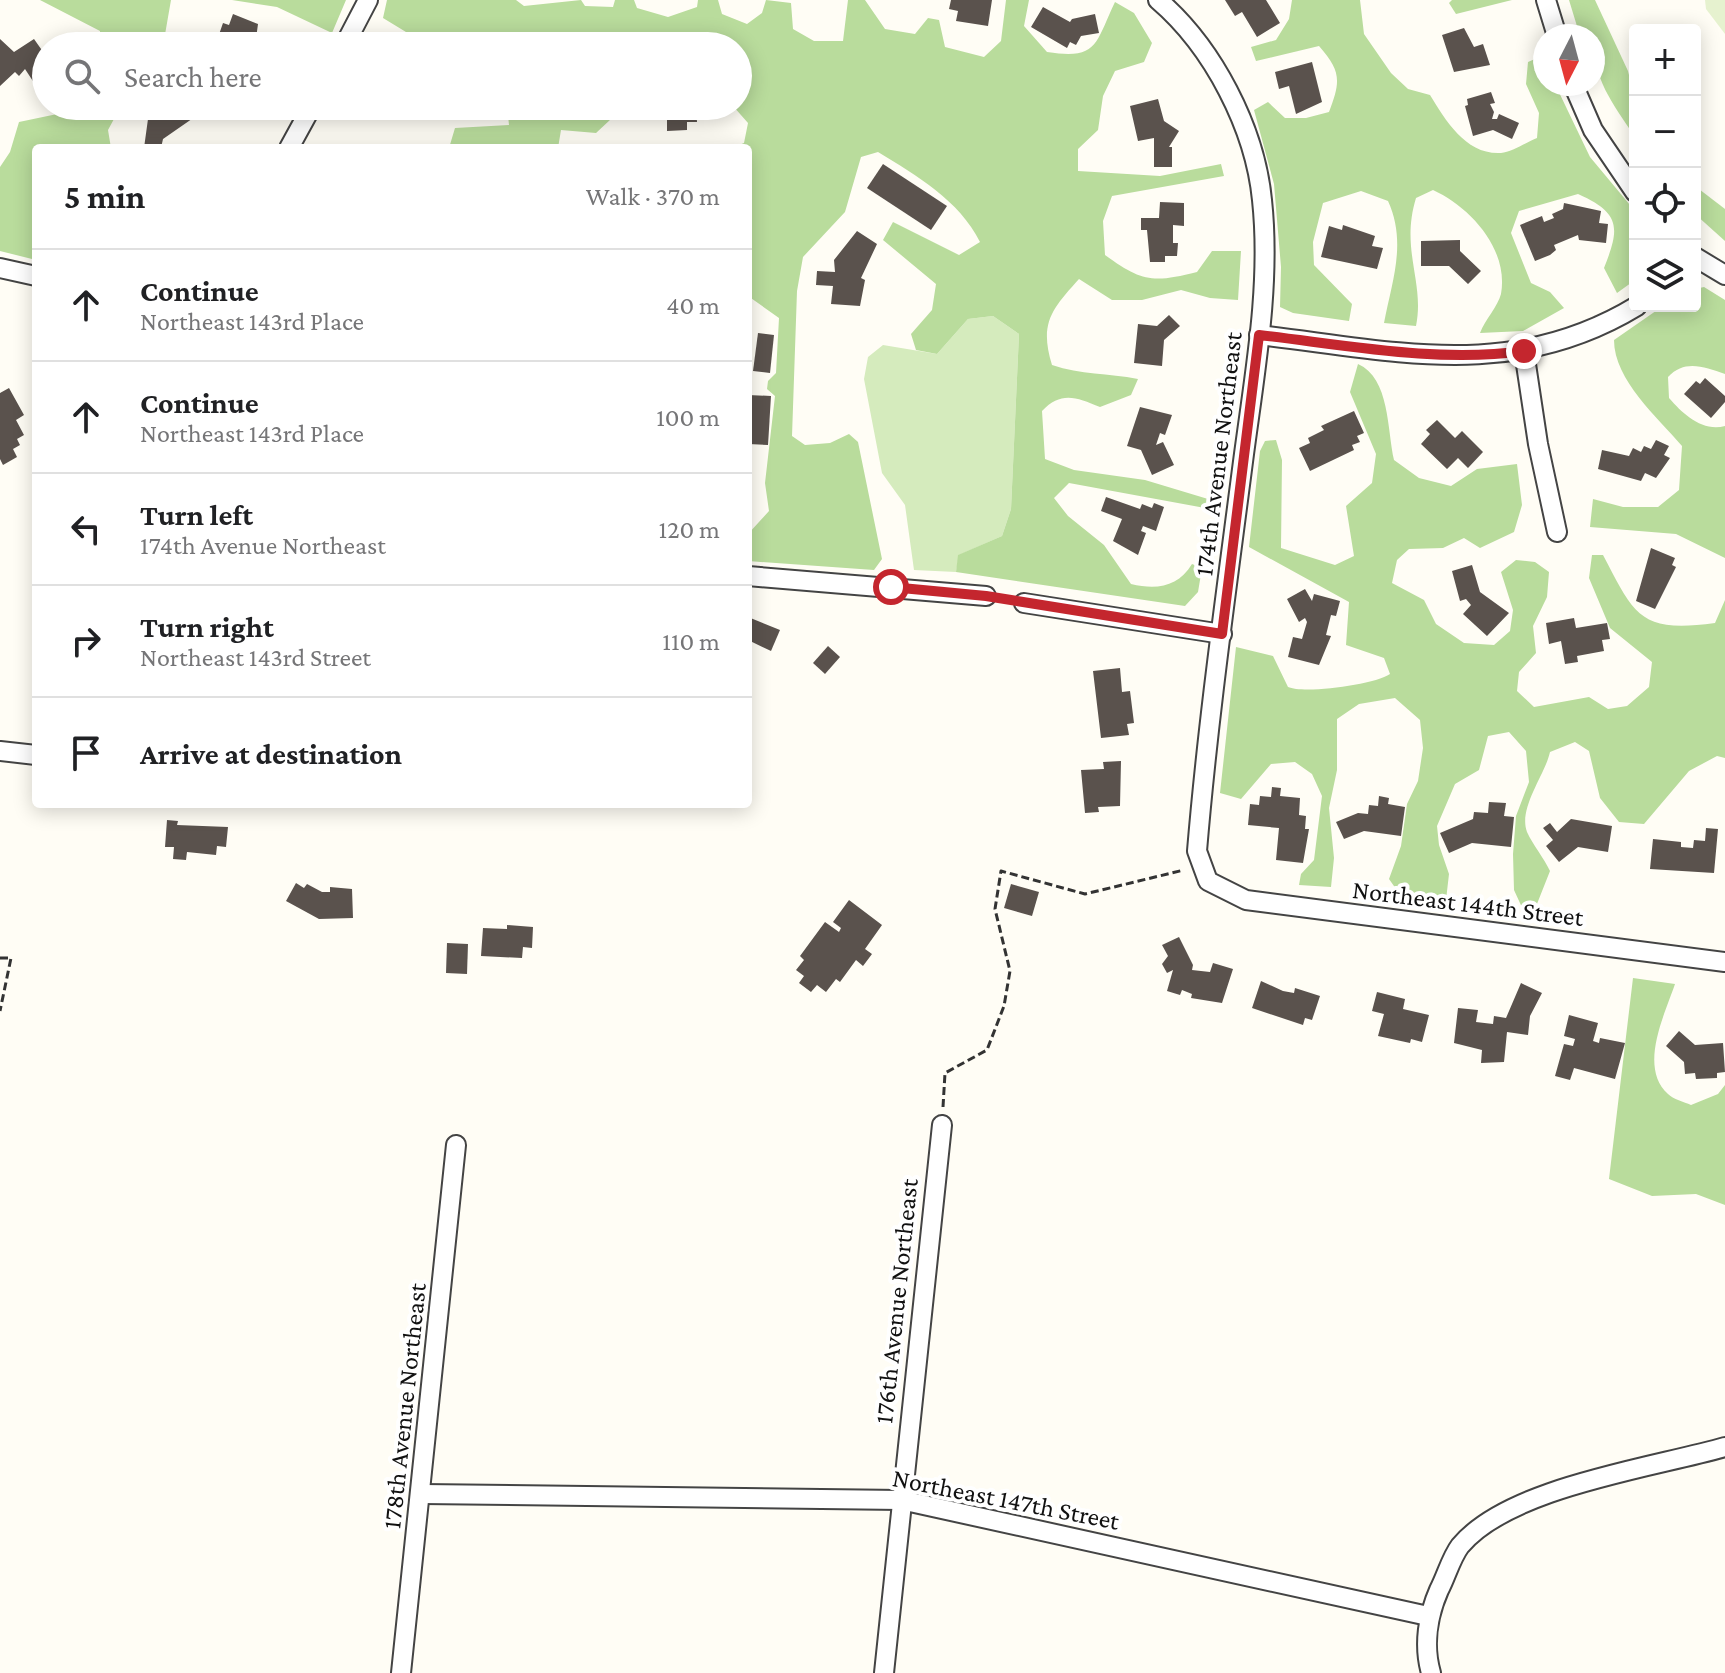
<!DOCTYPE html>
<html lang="en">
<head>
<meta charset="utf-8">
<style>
  body { margin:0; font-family:"Crimson Pro",serif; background:#f2f2f2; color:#202124 }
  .controls { position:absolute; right:24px; top:24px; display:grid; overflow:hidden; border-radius:8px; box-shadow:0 4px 20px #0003 }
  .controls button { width:72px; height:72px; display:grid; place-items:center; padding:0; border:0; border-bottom:2px solid #e0e0e0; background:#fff; color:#202124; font:40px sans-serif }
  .compass { position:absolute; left:1533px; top:24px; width:72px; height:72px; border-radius:50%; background:#fff; box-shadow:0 4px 20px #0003; rotate:186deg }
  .stop { position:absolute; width:24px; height:24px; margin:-18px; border:6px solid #c4262e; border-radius:50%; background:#fff }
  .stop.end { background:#c4262e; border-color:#fff; box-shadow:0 2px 8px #0008 }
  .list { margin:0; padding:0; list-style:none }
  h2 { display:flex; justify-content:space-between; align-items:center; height:104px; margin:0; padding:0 32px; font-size:34px }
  h2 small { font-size:26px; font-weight:400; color:#757577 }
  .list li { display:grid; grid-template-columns:52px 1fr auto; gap:24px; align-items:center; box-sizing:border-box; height:112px; padding:0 32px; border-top:2px solid #e0e0e0 }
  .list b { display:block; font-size:30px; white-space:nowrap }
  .list p { margin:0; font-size:26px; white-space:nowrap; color:#757577 }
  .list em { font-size:26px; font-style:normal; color:#757577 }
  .icon { flex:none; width:44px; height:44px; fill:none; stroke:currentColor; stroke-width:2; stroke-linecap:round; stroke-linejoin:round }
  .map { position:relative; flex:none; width:1725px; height:1673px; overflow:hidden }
  .search { position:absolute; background:#fff; box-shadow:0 4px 20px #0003; left:32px; top:32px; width:720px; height:88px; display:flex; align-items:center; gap:20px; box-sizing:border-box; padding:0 28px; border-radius:44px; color:#757577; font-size:30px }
  .panel { position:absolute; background:#fff; box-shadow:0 4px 20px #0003; left:32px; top:144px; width:720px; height:664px; border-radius:8px }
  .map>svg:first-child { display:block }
  .green { fill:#d5ebbd }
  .forest { fill:#b9dc9c }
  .pitch { fill:#e6f2cf }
  .building { fill:#5a524d }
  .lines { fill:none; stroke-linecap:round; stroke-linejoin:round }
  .minor-casing { stroke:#444; stroke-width:22 }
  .path { stroke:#333; stroke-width:3; stroke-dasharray:8 4; stroke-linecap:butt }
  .minor { stroke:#fff; stroke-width:18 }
  .route { stroke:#c4262e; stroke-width:10 }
  .labels { text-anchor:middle; stroke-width:8; stroke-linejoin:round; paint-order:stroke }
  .street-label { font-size:26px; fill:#111; stroke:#fff }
</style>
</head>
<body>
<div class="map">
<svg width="1725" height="1673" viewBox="0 0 1725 1673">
  <rect width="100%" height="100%" fill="#fffdf5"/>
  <path class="green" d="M993,316l26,18 -8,175 -9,27 -43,19 -3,17 -42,-2 -9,-65 -23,-32 -18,-94 4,-22 15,-12 54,9 31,-35z"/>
  <g class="forest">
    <path d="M40,0h131l-8,46h-63v-15z"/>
    <path d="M232,0h114l-14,33 -55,-26z"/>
    <path d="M387,0h129l8,6 57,-6 4,6 28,1 2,-7h19l3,8 31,9 29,-10 1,-7h20l4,14 25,10 15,-11 4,-13 25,3 2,26 21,12h29l5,-41h17l20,29 30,5 13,-16 11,2 6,27 39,10 17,-16 5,-41h23l-5,26 23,26c51,8 48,-8 68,-50l19,11 18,30 -8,19 -29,9 -12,25 -5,34 -20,19v22l82,5 61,-12 3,12 -112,20 -9,25 2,34c37,27 48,28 92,17l15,-21h29l-3,49 -28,-2 -29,-8 -39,10h-30l-33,-21c-27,30 -40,44 -27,86 29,10 56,8 86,14l-7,16 -31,12c-24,-10 -39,-16 -58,4l3,48 29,11 71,10 63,19 -3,9 -136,-25 -15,15 14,18 36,29 27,39c26,6 47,3 61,-20l10,4 -4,24 -13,14 -229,-34 2,-17 44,-19 9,-27 8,-175 -26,-18 -25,3 -31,35 -21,-4 -5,-16 21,-24 4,-26 -53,-44 10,-18 66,33 21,-13c-21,-42 -63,-66 -102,-90l-17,5 -16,55 -42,45 -6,34 -5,145 13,9 25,-2 19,-9 9,8 24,117 -8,11 -126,-9v-27l21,-23 -4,-28 10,-87 -8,-7 1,-8 8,-8 3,-55 -31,-22v-148h-16l12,-5 4,-20 -15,-17h5v-60h-309l-46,-28z"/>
    <path d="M1292,0h68l4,34 27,39 17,16 22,6c16,26 36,60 71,58 11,-1 26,-11 36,-15l2,-25 -13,-29 2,-22 16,-7 1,29h10l35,73 45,54v69l-18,13 -13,-25c16,-40 17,-55 -26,-74l-59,17 -8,22 20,50 19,9 14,16 -41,23 -43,2c5,-13 18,-27 21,-39 8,-45 -31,-87 -68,-104l-17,8c-16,52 9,84 0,128l-32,-3c8,-42 23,-80 4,-122l-27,-10 -38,12 -10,39 1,23 38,39 -3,17 -56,-8 -13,-6 1,-40 -7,-83 -20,-74 14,-8 17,16h21l23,-6c12,-31 12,-41 -10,-66l-63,15 -5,-14 25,-7 13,-21z"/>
    <path d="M1452,0h60l-56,14 -7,-11z"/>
    <path d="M1569,0h26l33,71 7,28v38c-23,-35 -42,-57 -42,-101h-13z"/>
    <path d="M72,106h49l-13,24 3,18h-75v112l-36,-9v-84l10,-15 9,-30 43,-9z"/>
    <path d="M507,106h118l-29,27 -35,-3 -3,18h-109l6,-20 54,-3z"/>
    <path d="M1695,186l30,23v32l-30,-27z"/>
    <path d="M1704,287l21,13v74c-21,-7 -40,-15 -57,3l1,21c14,16 33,34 56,28v132l-49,-24 -86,-7 3,-28 30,8h35l21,-17 3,-44c-24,-28 -68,-66 -68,-106l49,-34h32v-17z"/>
    <path d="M1358,364c32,14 29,66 36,96l25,18 32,8 26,-17 40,-5 5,41 -8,27 -34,16 -16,-10 -21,10 -34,1 -12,11 -5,23 32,17 12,24 28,19 30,2 16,-14 3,-21 -12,-38 15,-12 19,2 14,10 -2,25 -14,29 3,27 -17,19 -2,19 17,16 55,-10 19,12 19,-3 22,-19 3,-25 -42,-34 -21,-50 3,-23h11c32,61 37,78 112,68l10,-23v158l-8,-2 -28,15 -45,53 -25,-2 -19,-24 -11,-47 -14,-9 -25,10c-5,23 -32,56 -23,80 6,13 17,26 23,39l-17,43h-8l-11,-24 -1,-36 3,-38 13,-34 -3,-31 -17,-19 -21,4 -9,34 -24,14 -18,42 2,19 10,29 -3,26 -45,-4 -12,-17 12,-33 6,-42 11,-23 5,-33 -3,-28 -25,-22 -36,6 -22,15v51l-8,38 5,50 -3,29 -32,-2 2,-11 13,-14 8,-64 -10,-22 -17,-12 -24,2 -30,35 -21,-6 16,-146 37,9 15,31c16,7 86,-2 102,-13l-6,-16 -38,-13 3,-43 -100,-55 11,-96 5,-10 11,-1 6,20 -1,88 54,17 19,-9 -8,-50 26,-23 4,-29 -26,-62z"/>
    <path d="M1633,978l42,6c-10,30 -37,83 -7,110 5,5 16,8 23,11l27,-11 7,-9v120l-29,-11 -44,2 -43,-17z"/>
  </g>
  <path class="pitch" d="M1705,0h20v34l-19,-25z"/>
  <g class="building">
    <path d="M951,0h41l-4,26 -32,-5 2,-10 -9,-2z"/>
    <path d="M1225,0h41l14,23 -23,14 -15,-25 -7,4z"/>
    <path d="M1043,7l27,15 2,-3 23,-5 4,19 -18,3 -5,9 -6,-3 -3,6 -36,-21z"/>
    <path d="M233,14l25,10 -3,22h-40l8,-23 6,2z"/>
    <path d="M1464,28l10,19 9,-3 7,21 -36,7 -12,-37z"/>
    <path d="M0,39l14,13 20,-13 12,17v45l-21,-32 -6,7 -4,-4 -15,14z"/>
    <path d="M1312,62l10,40 -26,12 -7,-28 -10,3 -4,-17z"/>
    <path d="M1491,92l4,11 -5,1 4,8 -2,7h5l2,-5 20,9 -7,16 -19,-9 -20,6 -8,-30 3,-1 -1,-6z"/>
    <path d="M1158,99l6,22 15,10 -10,16h3v20h-18v-29l-16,3 -8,-35z"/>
    <path d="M156,106h37l6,8 -36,25 -2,9h-17l4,-29 -3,-4z"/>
    <path d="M673,106h23l1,16h-10v8l-20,1v-18h6z"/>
    <path d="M883,164l64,42 -16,24 -64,-42z"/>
    <path d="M1160,202l24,1v23l-11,-1v18h5l-1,13h-12v6h-15l-3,-32h-6v-12h18z"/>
    <path d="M1564,203l37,8 -2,12 9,1 -2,19 -27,-3 -1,-5 -24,10 2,5 -6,5 -15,6 -15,-36 22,-9 2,6 10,-4 -2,-4 11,-5z"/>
    <path d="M1343,225l32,11 -3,10 11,2 -6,21 -56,-12 8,-31 13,4z"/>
    <path d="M857,231l20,13 -16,34 4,2 -5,26 -29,-2 2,-18 -17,-1 1,-14 18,1 -1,-12z"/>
    <path d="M1460,240v11l21,20 -13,13 -19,-18h-28v-25z"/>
    <path d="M1169,315l11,11 -16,14 -2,26 -28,-3 4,-39 19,2z"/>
    <path d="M758,333l16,2 -4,38 -17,-2z"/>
    <path d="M1705,378l20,18v6l-14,16 -27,-24 12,-13 4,3z"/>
    <path d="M9,388l15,27 -8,5 8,15 -7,4 3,6 -7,4 4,8 -14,8 -3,-6v-66z"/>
    <path d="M748,395l23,1 -3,49 -20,-1z"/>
    <path d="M1140,407l32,8 -7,20 -5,-2 -4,12 7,-3 11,23 -22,10 -11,-25 -14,-4z"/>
    <path d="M1354,411l10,22 -7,3 3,6 -8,3 2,5 -44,21 -11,-23 11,-5 -2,-5 16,-8 -3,-4z"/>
    <path d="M1437,420l18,18 7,-7 21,21 -15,16 -10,-10 -11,11 -26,-25 9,-10 -4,-4z"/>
    <path d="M1656,440l13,6 -5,9 6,3 -14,20 -11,-5 -4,8 -43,-12 4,-19 27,6 4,-8 8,4 3,-6 7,3z"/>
    <path d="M1106,497l34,12 2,-5 10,4 2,-5 10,4 -8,24 -13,-5 -2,5 5,2 -8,22 -25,-14 9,-22 -21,-8z"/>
    <path d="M1651,548l24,10 -3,7 4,2 -21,42 -19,-8z"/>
    <path d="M1472,565l8,27 29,21 -22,23 -24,-22 8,-9 -5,-6 -6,2 -8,-30z"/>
    <path d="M1305,589l7,12 2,-7 26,7 -4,15 -5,-1 -5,20 5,1 -12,29 -31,-8 5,-20 9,2 5,-17 -2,-4 -6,4 -12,-23z"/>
    <path d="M748,617l32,13 -9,21 -23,-11z"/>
    <path d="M1574,618l2,10 31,-5 3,16 -8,1 2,11 -27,5 1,6 -13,2 -4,-23 -12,3 -3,-21z"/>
    <path d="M828,646l12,11 -15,17 -12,-11z"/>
    <path d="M1120,668l2,24 8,-1 4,32 -7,1 2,11 -28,3 -8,-67z"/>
    <path d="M1121,761l-1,45 -22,1 1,5 -14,1 -4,-43 23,-1 -1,-7z"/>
    <path d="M1272,787l9,1 -1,8 20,2 -1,17 7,1 -1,13h4l-6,34 -27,-3 3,-32 -31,-3 2,-21 9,1 1,-9 11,1z"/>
    <path d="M1379,796l10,2 -1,6 17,3 -4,29 -37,-5 -20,8 -8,-17 22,-9 10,1 1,-9 9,1z"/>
    <path d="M1489,802l17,1 -2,13 10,1 -3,30 -39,-4 -23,10 -9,-20 33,-14 1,-7 14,1z"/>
    <path d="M1571,819l41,7 -4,26 -30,-5 -19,15 -13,-16 7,-6 -10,-12 7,-5 7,9z"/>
    <path d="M167,820l11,1 -1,4 51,2 -2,20 -9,-1 -1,9 -29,-3 -1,8 -13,-1 1,-12h-9z"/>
    <path d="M1706,828l12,1 -4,44 -64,-4 3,-30 28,3v5l12,1 1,-8 11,1z"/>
    <path d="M296,883l8,5 3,-4 15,8h8v-5l22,2 1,29 -34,1 -33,-18z"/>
    <path d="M1011,884l28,8 -7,24 -28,-8z"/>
    <path d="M849,900l33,25 -17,24 7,5 -9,12 -7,-6 -16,22 -4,-3 -10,13 -9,-7 -6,7 -12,-9 5,-7 -8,-6 8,-10 -4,-4 25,-34 14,10 2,-4 -8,-6z"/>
    <path d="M507,925l26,2 -1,21 -9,-1 -1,11 -41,-2 2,-28 24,1z"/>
    <path d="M1179,937l14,28 -1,5 18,2 3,-9 20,6 -11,34 -31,-5 1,-4 -10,-4 -2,5 -13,-4 6,-21 -6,3 -5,-9 6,-8 -6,-11z"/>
    <path d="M447,943l21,1 -1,30 -21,-1z"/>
    <path d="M1261,981l22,10 11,2 1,-5 25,8 -8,24 -7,-2 -2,7 -51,-17z"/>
    <path d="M1521,983l21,10 -12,23 -2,19 -21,-3 -3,30 -23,1 1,-13 -28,-7 4,-35 20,2 -2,12 17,2 1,-8 12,2z"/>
    <path d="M1377,992l28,7 -2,10 26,6 -7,27 -11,-3 -1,4 -32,-7 6,-22 -12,-3z"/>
    <path d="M1569,1015l29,8 -5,18 6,2 1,-5 25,5 -10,36 -41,-11 -4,12 -15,-4 9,-32 9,2 2,-7 -11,-3z"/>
    <path d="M1679,1031l16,14 28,-2 2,29 -8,1v5l-21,1 -1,-6 -10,1 -1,-12 -18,-16z"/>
  </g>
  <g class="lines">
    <defs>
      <g id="minor">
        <path d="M1158,0c55,47 97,128 104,200 9,84 -7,171 -18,254 -17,132 -36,265 -47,397l11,30 38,19 479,62"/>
        <path d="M1546,0l11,36"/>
        <path d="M344,46l24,-46"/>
        <path d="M1573,84l20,46 42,62"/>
        <path d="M289,148l23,-42"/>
        <path d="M1695,257l30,18"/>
        <path d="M0,268l36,8"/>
        <path d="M1259,335c137,16 253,47 378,-29"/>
        <path d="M1524,351l14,93 19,88"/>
        <path d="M748,576l238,20"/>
        <path d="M1024,603l198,31"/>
        <path d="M0,751l36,4"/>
        <path d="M422,1494l479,6 527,116"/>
        <path d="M401,1673l55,-528"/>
        <path d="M884,1673l58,-548"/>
        <path d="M1431,1673c-8,-28 -3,-58 8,-83 7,-13 12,-32 21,-44 49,-59 192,-78 265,-99"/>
      </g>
    </defs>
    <use href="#minor" class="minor-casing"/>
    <g class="path">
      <path d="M0,958h11l-11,53"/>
      <path d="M943,1107l2,-34 42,-23 17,-44 6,-35 -15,-62 6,-38 84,23 99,-24"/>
    </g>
    <use href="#minor" class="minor"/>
  </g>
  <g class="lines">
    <path class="route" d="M891,587l95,9 236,38 37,-299c87,10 178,28 265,16"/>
  </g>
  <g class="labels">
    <g class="street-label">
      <text transform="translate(1218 454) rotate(-83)" y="9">174th Avenue Northeast</text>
      <text transform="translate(1468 903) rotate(7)" y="9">Northeast 144th Street</text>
      <text transform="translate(896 1301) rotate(-84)" y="9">176th Avenue Northeast</text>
      <text transform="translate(404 1406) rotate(-84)" y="9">178th Avenue Northeast</text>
      <text transform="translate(1006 1499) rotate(11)" y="9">Northeast 147th Street</text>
    </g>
  </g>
</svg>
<div class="controls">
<button>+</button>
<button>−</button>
<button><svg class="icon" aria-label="locate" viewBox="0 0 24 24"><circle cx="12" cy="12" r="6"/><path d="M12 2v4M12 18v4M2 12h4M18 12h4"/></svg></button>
<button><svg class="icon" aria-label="layers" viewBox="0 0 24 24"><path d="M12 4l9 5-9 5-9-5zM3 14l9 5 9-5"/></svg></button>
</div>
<svg class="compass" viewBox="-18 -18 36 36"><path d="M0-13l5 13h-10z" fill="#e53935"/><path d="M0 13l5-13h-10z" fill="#757577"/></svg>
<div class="stop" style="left:891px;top:587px"></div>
<div class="stop end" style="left:1524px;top:351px"></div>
<div class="search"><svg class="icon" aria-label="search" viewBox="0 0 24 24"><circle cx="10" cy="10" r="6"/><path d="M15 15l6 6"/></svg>Search here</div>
<section class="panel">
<h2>5 min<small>Walk · 370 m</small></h2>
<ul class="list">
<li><svg class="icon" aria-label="ahead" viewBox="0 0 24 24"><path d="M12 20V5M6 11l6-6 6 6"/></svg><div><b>Continue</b><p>Northeast 143rd Place</p></div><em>40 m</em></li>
<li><svg class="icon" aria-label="ahead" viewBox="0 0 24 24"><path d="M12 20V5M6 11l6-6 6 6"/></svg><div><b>Continue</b><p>Northeast 143rd Place</p></div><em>100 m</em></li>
<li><svg class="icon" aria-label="left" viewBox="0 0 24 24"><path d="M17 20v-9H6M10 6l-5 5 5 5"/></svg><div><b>Turn left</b><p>174th Avenue Northeast</p></div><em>120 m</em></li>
<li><svg class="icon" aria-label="right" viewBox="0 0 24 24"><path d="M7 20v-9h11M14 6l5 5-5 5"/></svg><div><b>Turn right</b><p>Northeast 143rd Street</p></div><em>110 m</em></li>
<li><svg class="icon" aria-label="arrive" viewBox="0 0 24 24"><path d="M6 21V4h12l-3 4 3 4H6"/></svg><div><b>Arrive at destination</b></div></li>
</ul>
</section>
</div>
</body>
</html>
